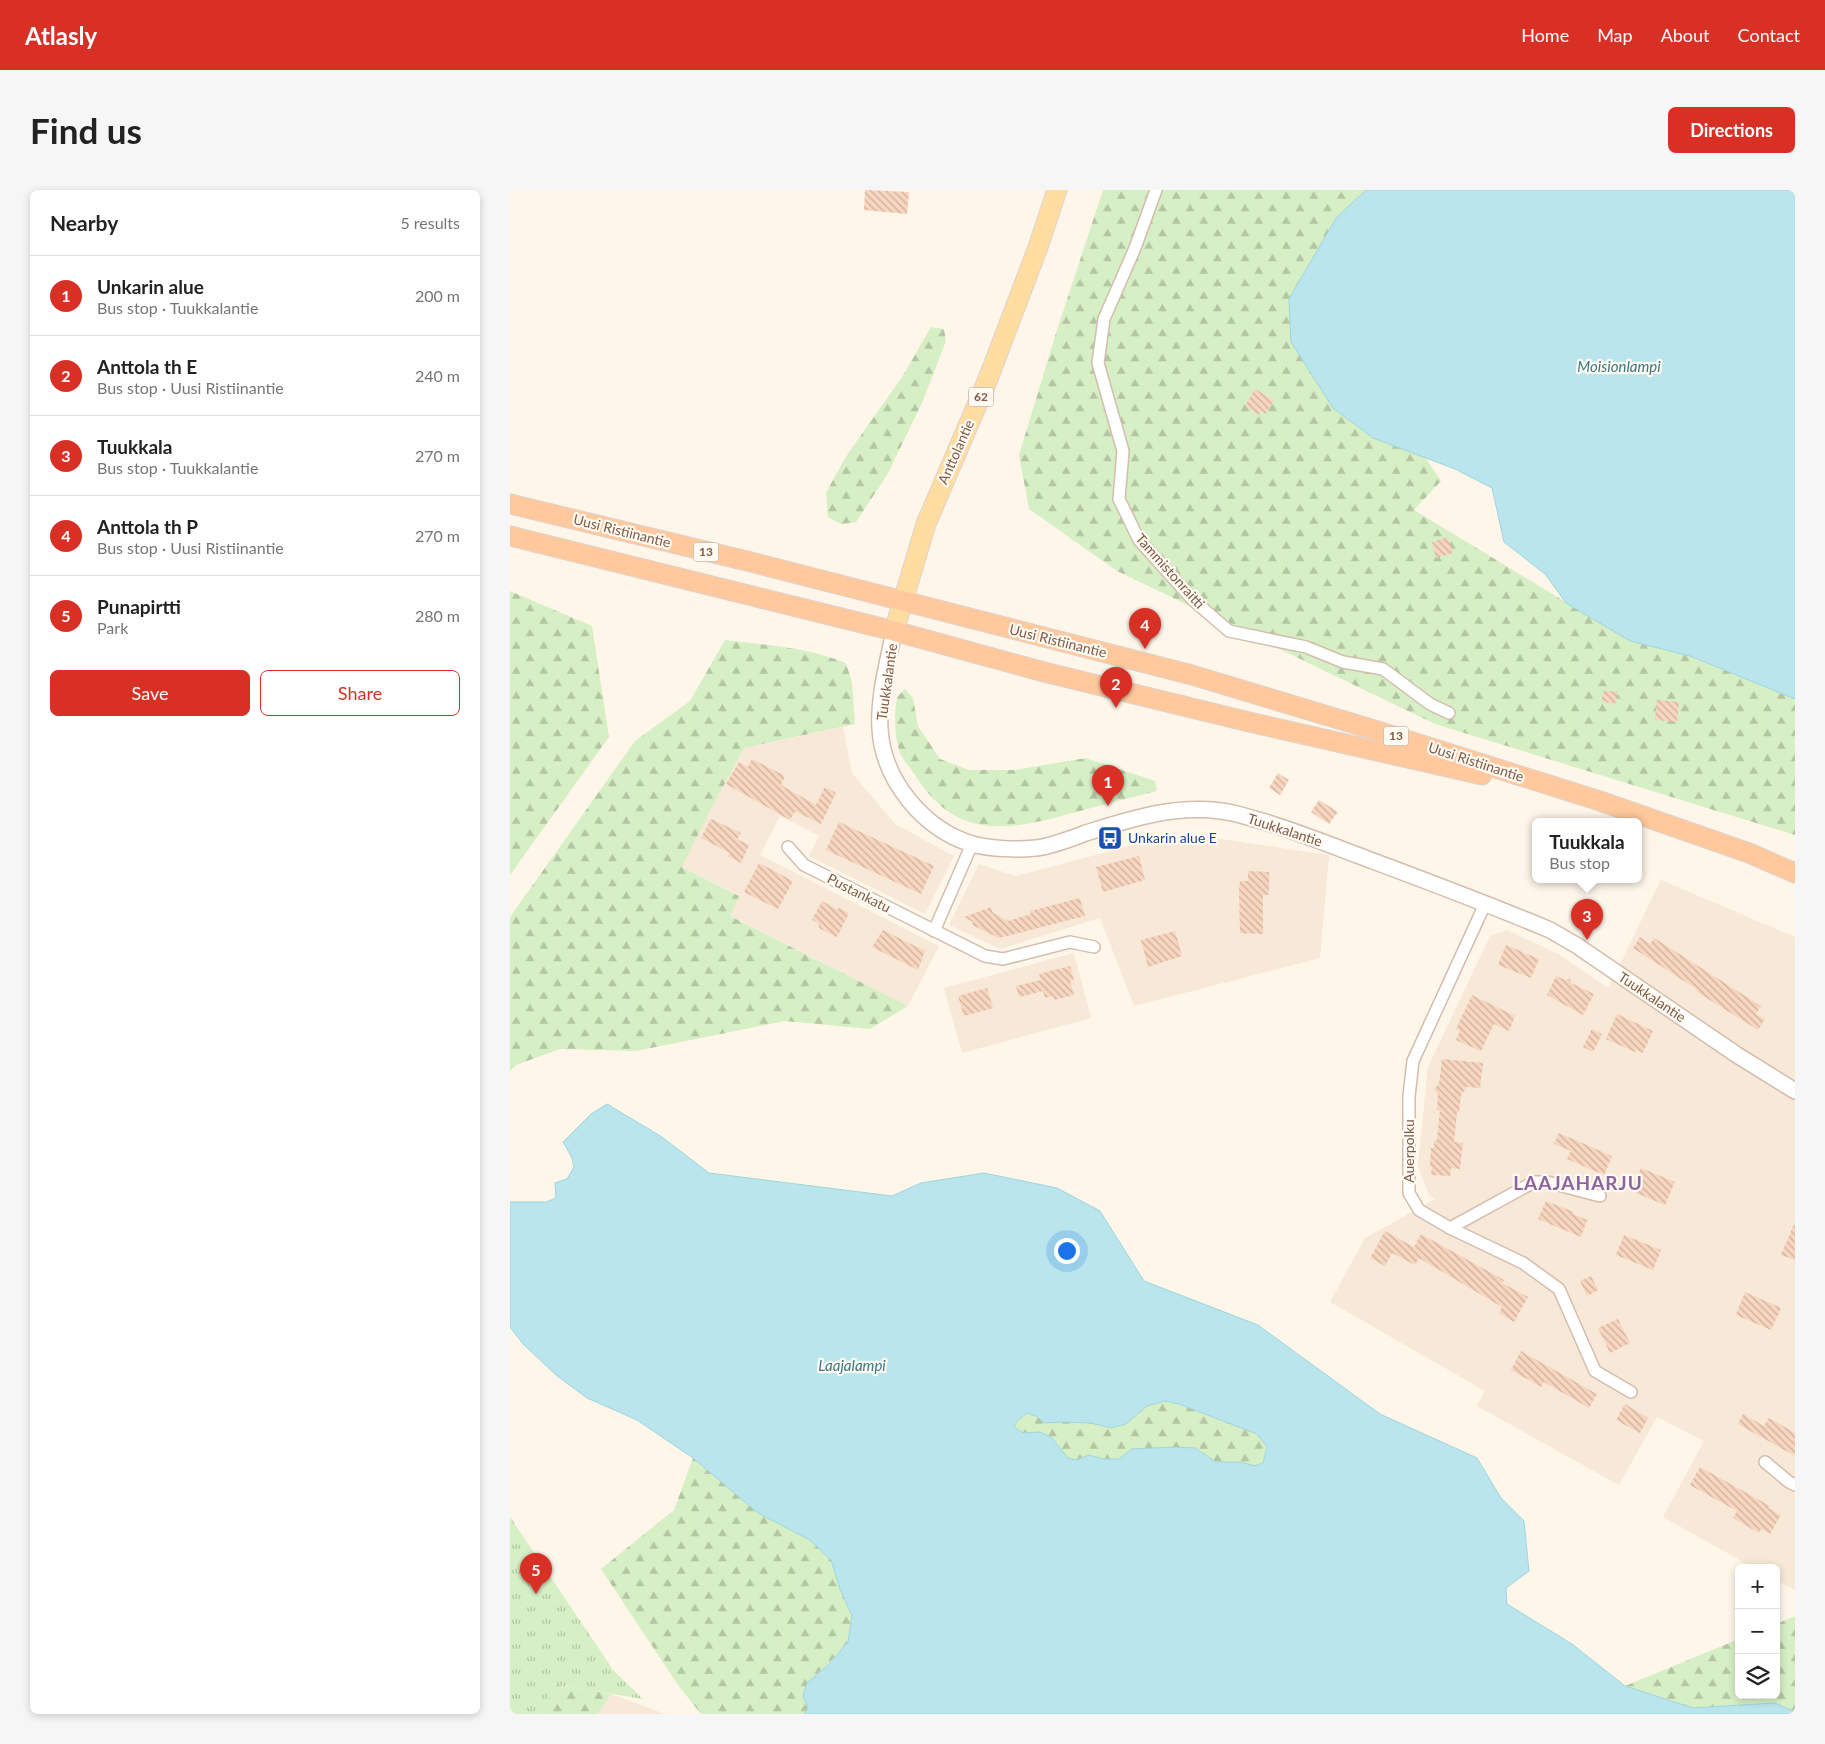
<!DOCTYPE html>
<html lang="en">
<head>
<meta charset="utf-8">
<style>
  body { margin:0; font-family:Lato,sans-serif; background:#f6f6f6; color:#222 }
  .controls { position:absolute; right:15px; bottom:15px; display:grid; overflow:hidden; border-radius:8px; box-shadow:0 2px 8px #0003 }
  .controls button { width:45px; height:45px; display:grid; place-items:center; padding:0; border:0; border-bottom:1px solid #e0e0e0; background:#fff; color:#222; font:25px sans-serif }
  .you { position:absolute; left:556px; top:1060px; width:18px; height:18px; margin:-12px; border:4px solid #fff; border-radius:50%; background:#1a73e8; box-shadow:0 0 0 8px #1a73e833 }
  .badge { display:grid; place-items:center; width:32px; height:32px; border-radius:50%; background:#d93025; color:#fff; font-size:16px; font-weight:700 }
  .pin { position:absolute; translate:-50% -41px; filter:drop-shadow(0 1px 2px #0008) }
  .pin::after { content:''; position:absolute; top:26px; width:18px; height:15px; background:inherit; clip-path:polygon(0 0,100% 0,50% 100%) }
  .popup { position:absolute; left:1022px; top:628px; width:110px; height:65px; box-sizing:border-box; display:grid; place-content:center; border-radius:8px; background:#fff; filter:drop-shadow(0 1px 4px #0005); font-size:16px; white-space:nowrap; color:#767676 }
  .popup b { font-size:19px; color:#222 }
  .popup::after { content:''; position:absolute; left:50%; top:100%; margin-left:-10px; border:10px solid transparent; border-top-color:#fff }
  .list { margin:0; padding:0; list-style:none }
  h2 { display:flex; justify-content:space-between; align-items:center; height:65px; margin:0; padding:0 20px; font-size:21px }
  h2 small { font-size:16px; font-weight:400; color:#767676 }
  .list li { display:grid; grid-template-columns:32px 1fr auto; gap:15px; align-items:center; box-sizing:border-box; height:80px; padding:0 20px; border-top:1px solid #e0e0e0 }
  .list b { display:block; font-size:19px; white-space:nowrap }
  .list p { margin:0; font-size:16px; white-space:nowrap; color:#767676 }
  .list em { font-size:16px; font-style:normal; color:#767676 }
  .actions { display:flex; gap:10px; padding:15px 20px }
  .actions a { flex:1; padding:11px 0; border:1px solid #d93025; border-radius:8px; text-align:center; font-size:18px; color:#d93025 }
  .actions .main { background:#d93025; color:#fff }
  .icon { flex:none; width:28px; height:28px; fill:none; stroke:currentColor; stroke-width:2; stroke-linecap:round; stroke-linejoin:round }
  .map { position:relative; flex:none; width:1285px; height:1524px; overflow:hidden; border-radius:8px }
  header { display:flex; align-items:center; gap:30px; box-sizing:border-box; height:70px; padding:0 25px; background:#d93025; color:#fff }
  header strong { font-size:24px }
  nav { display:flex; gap:28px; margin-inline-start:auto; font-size:18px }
  .intro { display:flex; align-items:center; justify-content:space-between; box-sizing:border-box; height:120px; padding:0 30px }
  h1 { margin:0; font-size:35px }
  .button { padding:12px 22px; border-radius:8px; background:#d93025; color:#fff; font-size:18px; font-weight:700 }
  main { display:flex; gap:30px; padding:0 30px }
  aside { flex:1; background:#fff; border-radius:8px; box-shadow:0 2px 8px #0003 }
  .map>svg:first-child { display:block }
  .residential { fill:#f7e8d7 }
  .grass { fill:url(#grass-tufts) }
  .forest { fill:url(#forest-firs) }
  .water { fill:#bae5ec; stroke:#9fd5df; fill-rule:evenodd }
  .building { fill:url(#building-back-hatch) }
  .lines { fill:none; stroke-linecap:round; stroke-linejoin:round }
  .minor-casing { stroke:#d3bdad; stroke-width:14 }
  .tertiary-casing { stroke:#d3bdad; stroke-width:18 }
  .primary-casing { stroke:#ddd4cf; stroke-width:21 }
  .trunk-casing { stroke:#ddd4cf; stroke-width:21 }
  .minor { stroke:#fff; stroke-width:11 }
  .tertiary { stroke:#fff; stroke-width:15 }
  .primary { stroke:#ffdca0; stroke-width:19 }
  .trunk { stroke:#ffc89d; stroke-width:19 }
  .labels { text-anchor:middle; stroke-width:4.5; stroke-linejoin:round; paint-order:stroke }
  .shield { fill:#fffaf2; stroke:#a58b7b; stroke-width:1 }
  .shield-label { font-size:12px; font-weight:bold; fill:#7e5b48 }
  .street-label { font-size:14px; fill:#7e5b48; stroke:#fffaf2 }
  .transit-label { font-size:14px; fill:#164399; stroke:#fffaf2; text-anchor:start }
  .water-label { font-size:15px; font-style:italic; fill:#3a7884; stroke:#fffaf2 }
  .district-label { font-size:19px; font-weight:bold; letter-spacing:1px; fill:#8c65a0; stroke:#fffaf2 }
</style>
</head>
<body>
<header>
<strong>Atlasly</strong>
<nav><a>Home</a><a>Map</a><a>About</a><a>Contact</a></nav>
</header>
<div class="intro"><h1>Find us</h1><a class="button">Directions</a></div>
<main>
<aside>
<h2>Nearby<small>5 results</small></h2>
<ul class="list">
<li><span class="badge">1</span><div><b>Unkarin alue</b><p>Bus stop · Tuukkalantie</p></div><em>200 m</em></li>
<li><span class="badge">2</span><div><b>Anttola th E</b><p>Bus stop · Uusi Ristiinantie</p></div><em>240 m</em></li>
<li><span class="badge">3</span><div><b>Tuukkala</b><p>Bus stop · Tuukkalantie</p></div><em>270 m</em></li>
<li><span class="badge">4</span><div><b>Anttola th P</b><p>Bus stop · Uusi Ristiinantie</p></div><em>270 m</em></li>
<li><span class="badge">5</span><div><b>Punapirtti</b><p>Park</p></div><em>280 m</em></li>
</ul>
<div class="actions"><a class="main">Save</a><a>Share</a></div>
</aside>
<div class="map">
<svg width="1285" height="1524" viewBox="0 0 1285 1524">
  <defs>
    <pattern id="grass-tufts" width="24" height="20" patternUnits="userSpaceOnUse" patternTransform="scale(1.25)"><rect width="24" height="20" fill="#d6efc5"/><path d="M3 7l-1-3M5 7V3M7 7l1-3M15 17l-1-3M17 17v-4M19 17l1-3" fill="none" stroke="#b3c5a2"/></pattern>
    <pattern id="forest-firs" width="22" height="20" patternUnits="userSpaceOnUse" patternTransform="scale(1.25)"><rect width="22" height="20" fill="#d6efc5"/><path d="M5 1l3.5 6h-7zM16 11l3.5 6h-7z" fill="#b3c5a2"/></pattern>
    <pattern id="building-back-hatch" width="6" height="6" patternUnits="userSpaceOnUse" patternTransform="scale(1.25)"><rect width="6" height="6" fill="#f7d5be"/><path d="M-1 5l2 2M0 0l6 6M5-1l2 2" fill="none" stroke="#cdb09c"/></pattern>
  </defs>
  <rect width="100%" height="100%" fill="#fff6ea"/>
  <g class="residential">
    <path d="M333,537l9,46 43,51 59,32 -29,58 -116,-58 10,-20 -39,-20 -20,39 179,91 -31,60 -179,-91 10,-20 -57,-28 30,-60 32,-59z"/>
    <path d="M683,645l136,20 -9,103 -186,48 -34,-88 -100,31 -51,-24 30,-61 37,12 129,-34z"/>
    <path d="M1151,690l134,57v653l-19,-10v-12h-22l-91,-51 41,-76 -47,-24 -38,68 -142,-79 8,-15 -155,-89 35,-64 70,-39 -6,-4 -11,-29 10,-99 62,-131 17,-6 53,25 48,33z"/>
    <path d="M564,763l17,65 -129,35 -18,-65z"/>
    <path d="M101,1504l54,20h-67z"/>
  </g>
  <path class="grass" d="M0,1327l104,154 29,28 -86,-14 -21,29h-26z"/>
  <g class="forest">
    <path d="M593,0h268l48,258 22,33 -27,29 216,131 60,15 105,43v136l-360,-111 -318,-153 -88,-62 -10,-54 37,-122z"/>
    <path d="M421,137l13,2 2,12 -24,62 -35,72 -31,47 -15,2 -13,-7 -2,-24 19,-35 59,-84z"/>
    <path d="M0,401l82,35 17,111 -99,138z"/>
    <path d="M215,450c41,5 83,7 121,23l6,19 3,42 -111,24 -32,59 -30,60 57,29 -9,20 178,90 -38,23 -85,-8 -149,30 -76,-2 -44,16 -6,6v-154l125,-176 55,-40z"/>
    <path d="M395,499l8,9 5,28 22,33 29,11h46l71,-12 69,23 2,10c-26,7 -52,13 -77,20 -65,18 -120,33 -163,-33 -5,-8 -13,-16 -17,-25 -6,-17 -6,-39 -3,-56z"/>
    <path d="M655,1211l14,3 78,30 10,13 -4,16 -8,3 -15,-4h-24l-21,-14 -21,-1 -42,2 -13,10h-15l-16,-4 -11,5 -9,-2 -16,-20 -12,-6 -17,1 -9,-6 3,-6 10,-8 9,3 9,7 19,-1 27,1 20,5 15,-4 21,-18z"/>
    <path d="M183,1268l65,55 52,27 21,20 9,29 12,27 -4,26 -20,22 -21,19 -4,13 5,12 -4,6h-103l-23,-29 -77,-116 73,-59z"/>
    <path d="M1285,1426v96l-20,-9 -82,5 -68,-22 114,-47v56h37v-71z"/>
    <path d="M47,1495l54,9 -13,20h-62z"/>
  </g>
  <g class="water">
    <path d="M856,0h429v509l-105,-43 -60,-15 -64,-38 -21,-29 -41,-32 -12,-54 -37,-19 -82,-31 -40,-30 -42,-66 -2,-43 47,-81z"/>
    <path d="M97,914l55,33 47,36 183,23 29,-13 63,-10 73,15 43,23 44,70 114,44 122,89 97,44 24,40 23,23 5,50 -23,17 1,16 65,40 53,42 68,22 82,-5 20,9v2h-991l4,-6 -5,-12 4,-13 22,-19 19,-22 4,-26 -12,-27 -9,-29 -21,-20 -52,-27 -65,-55 -56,-38 -50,-22 -31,-23 -33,-31 -13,-17v-125h36l10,-4 -1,-15 12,-4 7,-12 -2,-9 -9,-16 28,-28zM655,1211l14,3 78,30 10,13 -4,16 -8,3 -14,-4h-25l-21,-14 -21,-1 -42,2 -13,10h-15l-16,-4 -11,5 -9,-2 -16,-20 -12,-6 -17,1 -9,-6 3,-6 10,-8 9,3 9,7 19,-1 27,1 20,5 15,-4 21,-18z"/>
  </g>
  <g class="building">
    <path d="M355,0l44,2 -2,22 -43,-4z"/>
    <path d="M745,199l19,11 -8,14 -5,-3 -2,4 -14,-9z"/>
    <path d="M938,347l5,16 -17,5 -4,-16z"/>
    <path d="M1094,500l14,3 -3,11 -14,-3z"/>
    <path d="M1147,510l22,2 -2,20 -22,-2z"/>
    <path d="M242,569l33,17 -4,9 35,20 9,-18 11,6 -15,31 -26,-13 -5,9 -64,-36 13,-22 9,5z"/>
    <path d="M768,583l11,7 -9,15 -11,-7z"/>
    <path d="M809,610l19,12 -9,12 -18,-12z"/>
    <path d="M201,629l30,14 -4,6 12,6 -8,18 -13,-7 2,-3 -29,-15z"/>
    <path d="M329,632l95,44 -13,28 -95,-44z"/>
    <path d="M629,666l6,24 -42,12 -7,-25z"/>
    <path d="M249,673l34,18 -15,28 -34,-17z"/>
    <path d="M738,681l21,1v23h-6v39l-23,-1 -1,-44 1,-8h8z"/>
    <path d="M570,708l5,18 -86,22 -27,-13 1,-3 -9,-5 27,-10 2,6 15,8 23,-7 -1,-3z"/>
    <path d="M312,711l16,9 1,-2 10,5 -12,24 -18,-9 -1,-5 -6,-3z"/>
    <path d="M373,740l42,21 -7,19 -46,-23z"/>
    <path d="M665,741l7,25 -34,11 -7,-27z"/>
    <path d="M1130,747l10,7 4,-6 107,68 -5,8 9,5 -7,11 -61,-38 1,-2 -65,-42z"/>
    <path d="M996,755l33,14 -8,19 -33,-13z"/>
    <path d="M560,776l4,14 -4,1 4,14 -20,5 -1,-4 -8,2 -2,-7 -24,6 -3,-11 25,-6 -2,-6z"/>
    <path d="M1046,786l9,4 5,-1 1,4 23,11 -11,21 -36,-20z"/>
    <path d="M477,798l6,20 -29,8 -6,-20z"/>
    <path d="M962,805l43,21 -6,15 -15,-7 -13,27 -25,-11 4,-9 -4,-2z"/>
    <path d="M1107,824l36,17 -10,22 -7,-3 -1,2 -29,-13z"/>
    <path d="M1082,839l10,5 -9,18 -10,-5z"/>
    <path d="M932,869l41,4 -3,25 -14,-1 -5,9 -2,16h-2l-3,30 9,1 -3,26 -9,-1 -1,8 -19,-1 1,-9h-2l1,-18h3v-8h3l3,-30h-3l1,-16 -4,-5 5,-5z"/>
    <path d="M1049,943l53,23 -8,19 -37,-16 4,-8 -17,-7z"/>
    <path d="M1131,978l34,14 -10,23 -34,-14z"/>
    <path d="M1036,1011l28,11 -1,2 14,6 -6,17 -43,-18z"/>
    <path d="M1285,1032v38l-14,-5z"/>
    <path d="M875,1041l29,16 7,-13 83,46 -2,3 26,14 -14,25 -15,-9 3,-6 -83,-49 -4,7 -23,-12 -7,13 -15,-8z"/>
    <path d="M1114,1045l37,15 -8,20 -37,-15z"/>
    <path d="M1081,1086l7,14 -11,6 -7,-15z"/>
    <path d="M1235,1102l36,16 -10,22 -35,-15z"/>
    <path d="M1108,1129l12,24 -20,10 -12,-25z"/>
    <path d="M1011,1161l76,43 -8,14 -45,-26 -3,5 -30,-17z"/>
    <path d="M1115,1214l23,14 -8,15 -24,-13z"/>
    <path d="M1233,1224l21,12 5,-8 26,15v23l-57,-32z"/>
    <path d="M1190,1277l70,39 -2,2 13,7 -11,19 -9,-5 -2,4 -26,-15 4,-7 -47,-26z"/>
  </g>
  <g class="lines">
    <defs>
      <g id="minor">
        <path d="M646,0l-21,58 -31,71 -6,44 25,88 -4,48 20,41 54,60 36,31 77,16 37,15 40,7 47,35 19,9"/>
        <path d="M278,657l16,18 181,91 18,3 67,-17 24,5"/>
        <path d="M975,714l-72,157 -4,35v97l10,17 31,18 73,35 36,26 36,82 36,21"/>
        <path d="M424,741l38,-87"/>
        <path d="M940,1038l84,-46h13l53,14"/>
        <path d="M1255,1272l24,20 6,3"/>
      </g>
      <path id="tertiary" d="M384,441c-6,31 -16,65 -14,98 3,51 43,100 92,115 19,5 45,6 64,4 17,-2 34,-9 50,-15 45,-14 87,-28 135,-22 11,1 23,5 34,8 35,10 68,23 102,36 64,24 129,48 193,75l26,15 161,110 58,36"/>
      <path id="primary" d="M384,441l32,-107 62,-145 49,-129 20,-60"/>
      <g id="trunk">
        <path d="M0,314l237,57 445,114 186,56 222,70 149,52 46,20"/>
        <path d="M0,346l384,95 150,41 201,49 237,54"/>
      </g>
    </defs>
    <use href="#minor" class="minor-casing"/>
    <use href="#tertiary" class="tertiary-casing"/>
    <use href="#primary" class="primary-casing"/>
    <use href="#trunk" class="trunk-casing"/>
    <use href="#minor" class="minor"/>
    <use href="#tertiary" class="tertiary"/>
    <use href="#primary" class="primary"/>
    <use href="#trunk" class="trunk"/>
  </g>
  <defs>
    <symbol id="bus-square" viewBox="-11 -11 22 22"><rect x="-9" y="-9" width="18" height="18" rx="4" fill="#1a4fb4" stroke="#fffaf2"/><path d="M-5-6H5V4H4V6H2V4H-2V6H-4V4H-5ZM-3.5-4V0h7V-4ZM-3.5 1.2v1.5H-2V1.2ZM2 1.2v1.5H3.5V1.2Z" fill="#fff"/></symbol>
  </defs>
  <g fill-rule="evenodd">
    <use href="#bus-square" x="586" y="634" width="28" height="28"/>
  </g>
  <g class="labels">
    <g class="shield">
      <rect x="458.5" y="197.5" width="25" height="19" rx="4"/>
      <rect x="183.5" y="352.5" width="25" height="19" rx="4"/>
      <rect x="873.5" y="536.5" width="25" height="19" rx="4"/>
    </g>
    <g class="shield-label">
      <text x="471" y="211">62</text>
      <text x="196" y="366">13</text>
      <text x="886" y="550">13</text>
    </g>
    <g class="street-label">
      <text transform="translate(446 262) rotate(-66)" y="5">Anttolantie</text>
      <text transform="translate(112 341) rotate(14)" y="5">Uusi Ristiinantie</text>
      <text transform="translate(660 381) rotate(48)" y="5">Tammistonraitti</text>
      <text transform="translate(548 451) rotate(14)" y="5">Uusi Ristiinantie</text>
      <text transform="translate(377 492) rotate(-82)" y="5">Tuukkalantie</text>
      <text transform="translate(966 572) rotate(18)" y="5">Uusi Ristiinantie</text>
      <text transform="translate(775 640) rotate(18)" y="5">Tuukkalantie</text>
      <text transform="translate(349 703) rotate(27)" y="5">Pustankatu</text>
      <text transform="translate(1142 807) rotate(34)" y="5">Tuukkalantie</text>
      <text transform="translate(899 961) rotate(-90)" y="5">Auerpolku</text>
    </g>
    <g class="transit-label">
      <text x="618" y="653">Unkarin alue E</text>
    </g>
    <g class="water-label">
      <text x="1109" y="182">Moisionlampi</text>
      <text x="342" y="1181">Laajalampi</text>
    </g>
    <g class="district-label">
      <text x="1068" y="1000">LAAJAHARJU</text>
    </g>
  </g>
</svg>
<div class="controls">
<button>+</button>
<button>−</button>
<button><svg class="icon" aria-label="layers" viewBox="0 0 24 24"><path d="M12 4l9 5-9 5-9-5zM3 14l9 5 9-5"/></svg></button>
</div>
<div class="you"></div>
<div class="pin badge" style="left:598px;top:616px">1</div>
<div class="pin badge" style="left:606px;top:518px">2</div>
<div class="pin badge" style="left:1077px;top:750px">3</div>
<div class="popup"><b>Tuukkala</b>Bus stop</div>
<div class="pin badge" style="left:635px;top:459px">4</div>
<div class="pin badge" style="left:26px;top:1404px">5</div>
</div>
</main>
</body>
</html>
